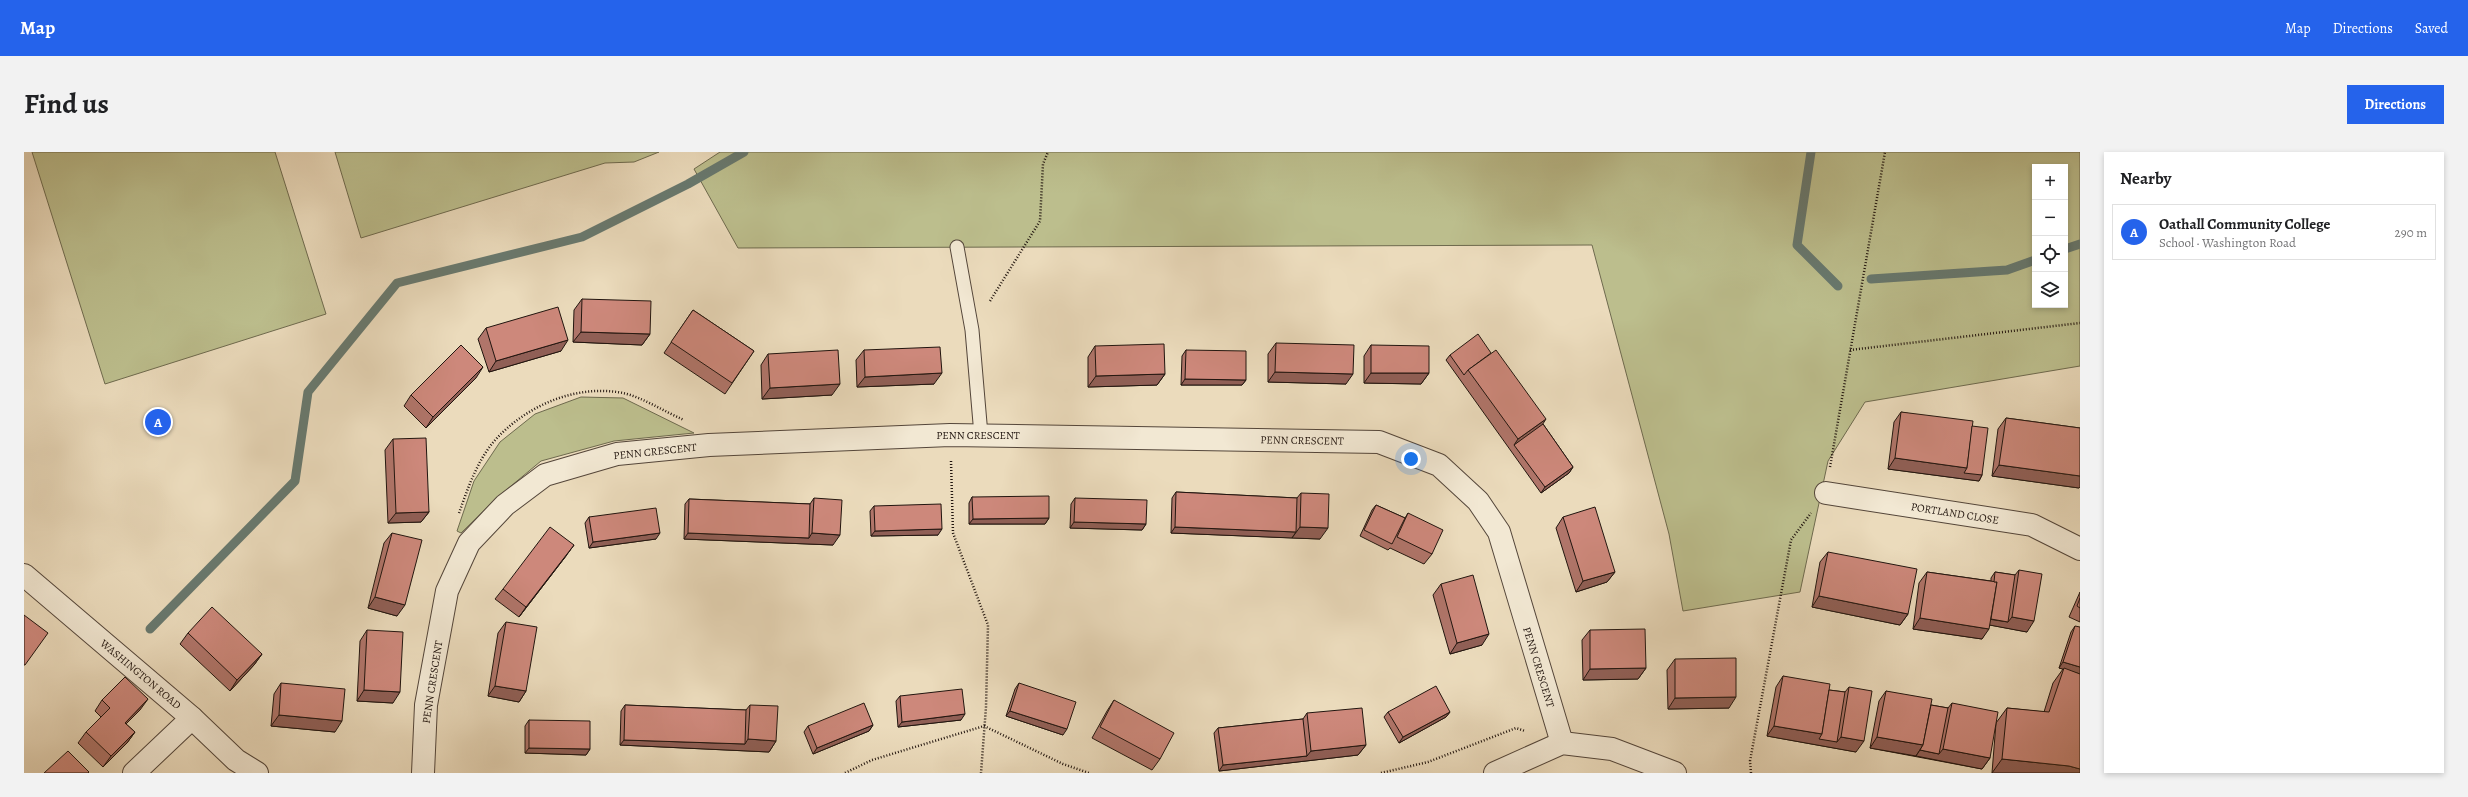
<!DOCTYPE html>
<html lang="en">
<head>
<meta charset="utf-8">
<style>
  body { margin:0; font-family:Alegreya,serif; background:#f2f2f2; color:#202124 }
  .controls { position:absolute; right:12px; top:12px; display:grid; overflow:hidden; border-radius:0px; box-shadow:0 2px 6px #0003 }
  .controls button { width:36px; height:36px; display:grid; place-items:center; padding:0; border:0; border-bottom:1px solid #e0e0e0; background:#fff; color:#202124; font:20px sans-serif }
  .you { position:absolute; left:1387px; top:307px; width:14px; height:14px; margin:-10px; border:3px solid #fff; border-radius:50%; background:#1a73e8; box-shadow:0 0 0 6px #1a73e833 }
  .badge { display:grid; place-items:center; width:26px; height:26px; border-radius:50%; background:#2563eb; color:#fff; font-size:13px; font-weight:700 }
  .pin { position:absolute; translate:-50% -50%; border:2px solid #fff; box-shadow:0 1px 4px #0006 }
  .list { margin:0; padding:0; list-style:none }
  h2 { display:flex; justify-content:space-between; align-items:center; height:52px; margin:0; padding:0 16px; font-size:17px }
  h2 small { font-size:13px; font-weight:400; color:#757577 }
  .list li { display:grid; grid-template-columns:26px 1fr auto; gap:12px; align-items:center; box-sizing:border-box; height:56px; margin:0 8px 8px; padding:0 8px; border:1px solid #e0e0e0; border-radius:0px }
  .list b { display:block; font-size:15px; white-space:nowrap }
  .list p { margin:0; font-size:13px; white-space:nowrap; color:#757577 }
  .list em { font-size:13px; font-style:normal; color:#757577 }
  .icon { flex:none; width:22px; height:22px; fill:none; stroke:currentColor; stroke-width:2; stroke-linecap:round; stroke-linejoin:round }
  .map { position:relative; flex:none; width:2056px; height:621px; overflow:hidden; border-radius:0px }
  header { display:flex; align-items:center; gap:24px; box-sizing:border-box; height:56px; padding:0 20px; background:#2563eb; color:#fff }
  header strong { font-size:19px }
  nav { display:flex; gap:22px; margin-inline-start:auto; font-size:14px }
  .intro { display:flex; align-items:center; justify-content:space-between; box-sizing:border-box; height:96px; padding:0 24px }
  h1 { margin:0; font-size:28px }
  .button { padding:10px 18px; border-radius:0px; background:#2563eb; color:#fff; font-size:14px; font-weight:700 }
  main { display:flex; gap:24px; padding:0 24px }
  aside { flex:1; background:#fff; border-radius:0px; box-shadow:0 2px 6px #0003 }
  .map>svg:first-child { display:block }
  .green { fill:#bcbe8d; stroke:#6e6a4e; fill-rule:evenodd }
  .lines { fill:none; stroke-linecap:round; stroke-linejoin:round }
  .stream { stroke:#68796f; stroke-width:9 }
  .service-casing { stroke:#54463a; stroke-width:15 }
  .minor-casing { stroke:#54463a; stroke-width:24 }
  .path { stroke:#21150f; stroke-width:2.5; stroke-dasharray:1 2; stroke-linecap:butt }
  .service { stroke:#f2e8d3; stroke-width:13 }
  .minor { stroke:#f2e8d3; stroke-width:22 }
  .wall { fill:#b0756a; stroke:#21150f }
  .shaded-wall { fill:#905f56; stroke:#21150f }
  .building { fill:#cd887b; stroke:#21150f }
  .labels { text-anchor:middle; stroke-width:4; stroke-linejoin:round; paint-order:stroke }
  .street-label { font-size:11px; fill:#21150f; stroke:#f2e8d3 }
</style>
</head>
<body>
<header>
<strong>Map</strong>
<nav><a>Map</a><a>Directions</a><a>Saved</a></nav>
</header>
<div class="intro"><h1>Find us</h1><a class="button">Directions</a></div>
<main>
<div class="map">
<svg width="2056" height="621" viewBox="0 0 2056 621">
  <rect width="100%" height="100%" fill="#ebdbbc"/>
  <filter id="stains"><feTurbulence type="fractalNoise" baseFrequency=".005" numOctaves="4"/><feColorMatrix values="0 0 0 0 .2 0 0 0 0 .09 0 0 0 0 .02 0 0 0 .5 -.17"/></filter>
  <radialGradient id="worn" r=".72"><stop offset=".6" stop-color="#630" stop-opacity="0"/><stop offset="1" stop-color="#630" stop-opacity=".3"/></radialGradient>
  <g class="green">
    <path d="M8,0h243l51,162 -221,70z"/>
    <path d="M311,0h324l-25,10 -29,1 -244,75z"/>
    <path d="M696,0h1360v214l-215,36 -37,59 -28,131 -117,19 -14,-77 -77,-289 -854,3 -44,-79zM2011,15h30v138h-30z"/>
    <path d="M557,245l42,1 71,35 -80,8 -73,20 -42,35 -38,37 -4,-2 17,-50 26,-39 35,-28z"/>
  </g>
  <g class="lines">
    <g class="stream">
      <path d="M1787,0l-14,93 41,41"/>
      <path d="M2041,97l15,-5"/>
      <path d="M1847,127l136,-9 28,-10"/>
      <path d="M126,477l145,-148 13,-89 89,-109 185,-46 106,-53 56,-32"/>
    </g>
    <defs>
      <path id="service" d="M933,95l15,83 9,105"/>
      <g id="minor">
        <path d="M1802,341l206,32 48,24"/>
        <path d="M0,423l168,143 44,42 21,13"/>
        <path d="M110,621l58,-55"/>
        <path d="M399,621l3,-68 21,-114 22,-48 36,-38 40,-30 72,-21 92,-9 241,-10 429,7 60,23 39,36 21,31 63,211"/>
        <path d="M1471,621l67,-30 50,6 63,24"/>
      </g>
    </defs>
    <use href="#service" class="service-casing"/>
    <use href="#minor" class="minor-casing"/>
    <g class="path">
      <path d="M966,149l50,-80 3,-57 5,-12"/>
      <path d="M1826,198l230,-27"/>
      <path d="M927,309l2,72 35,92 -2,82 -5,66"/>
      <path d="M1806,315l55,-315"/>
      <path d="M435,361c9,-25 19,-55 38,-75 31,-33 80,-54 126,-45 19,4 42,19 61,27"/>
      <path d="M821,621l27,-13 112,-34 79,38 26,9"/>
      <path d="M1357,621l47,-11 88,-34 9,3"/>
      <path d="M1727,621l-1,-12 41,-221 20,-27"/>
    </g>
    <use href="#service" class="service"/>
    <use href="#minor" class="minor"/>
  </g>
  <g class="wall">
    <path d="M558,147l68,35 -8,11 -69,-3 1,-32z"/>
    <path d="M669,158l61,41 -29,43 -61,-41z"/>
    <path d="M462,176l75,23 -72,21 -11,-33z"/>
    <path d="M1252,191l70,41 -78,-2v-28z"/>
    <path d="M1347,193l58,28 -8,11 -57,-1v-27z"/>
    <path d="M1071,194l70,28 -8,11 -69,2v-30z"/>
    <path d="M840,198l70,34 -77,3 -1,-27z"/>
    <path d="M1162,198l60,30 -4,5h-61l1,-29z"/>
    <path d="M744,202l64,41 -70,4 -1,-34z"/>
    <path d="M1426,203l93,69 30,43 -4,6 -28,20 -95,-133z"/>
    <path d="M452,226l-50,50 -22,-22 7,-11z"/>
    <path d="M1877,260l71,14 10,49 -3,6 -91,-12 6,-47z"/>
    <path d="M1982,266l74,10v59l-1,1 -87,-12 6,-47z"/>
    <path d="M369,287l36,73 -8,10 -33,1 -3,-73z"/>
    <path d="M1152,340l121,6 4,-5 19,46 -149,-6 1,-35z"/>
    <path d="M948,345l77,21 -4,6h-76v-21z"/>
    <path d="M790,346l19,47 -149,-6 1,-35 4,-5 121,5z"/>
    <path d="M1051,346l71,26 -4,6 -72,-2 1,-24z"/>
    <path d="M1352,353l29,13 3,-5 24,41 -8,10 -34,-16 -2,2 -28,-14 12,-26z"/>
    <path d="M850,354l64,29 -67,1 -1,-25z"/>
    <path d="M565,365l67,22 -67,9 -4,-25z"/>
    <path d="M1539,365l52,55 -8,10 -31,10 -20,-64z"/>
    <path d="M368,381l5,83 -29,-8 16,-65z"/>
    <path d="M1804,400l80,62 -8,11 -88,-18 8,-45z"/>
    <path d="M542,404l-47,61 -24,-18 8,-10z"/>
    <path d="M1995,418l8,62 -37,-7 -8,14 -69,-10 6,-46 8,-11 64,9v-3l4,-6 20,3z"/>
    <path d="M1417,432l41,61 -32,9 -17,-59z"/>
    <path d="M2056,440v30l-11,-5z"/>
    <path d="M482,470l20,69 -7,11 -31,-6 10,-63z"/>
    <path d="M2051,474l5,147h-88l4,-50 11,-15 37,4 9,-29 10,-14 -4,-1 12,-36z"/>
    <path d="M343,478l26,73 -36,-2 3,-60z"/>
    <path d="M1566,478l56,38 -8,11 -55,1 -1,-40z"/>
    <path d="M164,481l74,21 -8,11 -24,26 -50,-47z"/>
    <path d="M1651,507l54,49 -61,1 -1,-39z"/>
    <path d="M1759,524l46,14 16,2 4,-5 7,65 -89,-16 9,-49z"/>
    <path d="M257,531l54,49 -64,-6 3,-32z"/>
    <path d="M995,531l44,52 -57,-19 9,-27z"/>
    <path d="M1862,539l45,14 17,3 4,-5 38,55 -8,11 -112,-21 9,-47z"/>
    <path d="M876,544l61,24 -63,7 -2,-26z"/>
    <path d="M78,548l38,10 -14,14 9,8 -8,11 -24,24 -25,-24 8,-11 15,-15 -6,-6z"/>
    <path d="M1090,548l46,59 -8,11 -60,-32 15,-27z"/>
    <path d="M601,553l121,5 4,-5 26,36 -7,11 -149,-7 1,-34z"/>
    <path d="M1364,560h62l-4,5 -47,26 -15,-26z"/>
    <path d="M1283,561l59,32 -8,10 -139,16 -5,-38 4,-5 85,-9z"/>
    <path d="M505,568l61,29 -4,6 -61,-2v-27z"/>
    <path d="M849,573l-4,6 -56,23 -9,-22 4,-6z"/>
  </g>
  <g class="shaded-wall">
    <path d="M557,180l69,2 -8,11 -69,-3z"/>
    <path d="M544,188l-7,11 -72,21 7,-11z"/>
    <path d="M459,215l-7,11 -50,50 7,-11z"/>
    <path d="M1251,220l78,2 -7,10 -78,-2z"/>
    <path d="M918,221l-8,11 -77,3 8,-10z"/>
    <path d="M1347,221h58l-8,11 -57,-1z"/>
    <path d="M1141,222l-8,11 -69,2 8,-11z"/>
    <path d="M1161,227l61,1 -4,5h-61z"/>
    <path d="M816,232l-8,11 -70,4 8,-11z"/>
    <path d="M1522,267l-7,11 -25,15 4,-6z"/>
    <path d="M1871,306l72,10 15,7 -3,6 -91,-12z"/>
    <path d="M1975,313l81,11v11l-1,1 -87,-12z"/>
    <path d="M1549,315l-4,6 -28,20 4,-6z"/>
    <path d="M405,360l-8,10 -33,1 8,-10z"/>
    <path d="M1025,366l-4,6h-76l4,-5z"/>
    <path d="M1050,370l72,2 -4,6 -72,-2z"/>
    <path d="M1151,375l121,5 -4,6 -121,-5z"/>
    <path d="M1276,375l28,1 -8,11 -28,-1z"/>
    <path d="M918,377l-4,6 -67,1 4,-5z"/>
    <path d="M636,381l-4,6 -67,9 4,-6z"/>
    <path d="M664,381l121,5 3,-5 28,2 -7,10 -149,-6z"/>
    <path d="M550,393l-8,11 -47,61 7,-10z"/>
    <path d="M1591,420l-8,10 -31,10 7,-11z"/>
    <path d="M1795,444l89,18 -8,11 -88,-18z"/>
    <path d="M351,445l30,8 -8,11 -29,-8z"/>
    <path d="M1988,465l22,4 -7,11 -43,-8 4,-5 20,3z"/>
    <path d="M1896,466l69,11 -7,10 -69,-10z"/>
    <path d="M1465,482l-7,11 -32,9 7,-11z"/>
    <path d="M238,502l-8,11 -24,26 7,-11z"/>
    <path d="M2039,510l17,5v7l-21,-6z"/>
    <path d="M1622,516l-8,11 -55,1 7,-11z"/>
    <path d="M471,534l31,5 -7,11 -31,-6z"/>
    <path d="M340,538l36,2 -7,11 -36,-2z"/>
    <path d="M1712,545l-7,11 -61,1 7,-11z"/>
    <path d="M124,547l-8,11 -23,23 8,-10z"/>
    <path d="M986,559l57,18 -4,6 -57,-19z"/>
    <path d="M1426,560l-4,5 -47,26 4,-6z"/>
    <path d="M941,562l-4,6 -63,7 4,-5z"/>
    <path d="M255,563l63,6 -7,11 -64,-6z"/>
    <path d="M849,573l-4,6 -56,23 4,-6z"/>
    <path d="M1750,574l48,8 15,8 4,-5 23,4 -8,11 -89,-16z"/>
    <path d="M111,580l-8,11 -24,24 8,-11z"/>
    <path d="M1853,585l46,8 -7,11 -46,-8z"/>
    <path d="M724,587l28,2 -7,11 -149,-7 4,-5 121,4z"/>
    <path d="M1342,593l-8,10 -139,16 4,-6 84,-9 4,-5z"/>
    <path d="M505,596l61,1 -4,6 -61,-2z"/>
    <path d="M1919,597l47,9 -8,11 -66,-13 4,-6 19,4z"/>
    <path d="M1978,607l67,7 11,3v4h-88z"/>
  </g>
  <g class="building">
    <path d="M558,147l69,2 -1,33 -69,-2z"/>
    <path d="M534,155l10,33 -72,21 -10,-33z"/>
    <path d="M669,158l61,41 -22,32 -61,-41z"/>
    <path d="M1454,182l13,19 -23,17 -4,5 -14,-20z"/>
    <path d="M1252,191l78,2 -1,29 -78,-2z"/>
    <path d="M1140,192l1,30 -69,2 -1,-30z"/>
    <path d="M437,193l22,22 -50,50 -22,-22z"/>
    <path d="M1347,193l58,1v27h-58z"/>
    <path d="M916,195l2,26 -77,4 -1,-27z"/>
    <path d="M814,198l2,34 -70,4 -2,-34z"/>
    <path d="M1162,198l60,1v29l-61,-1z"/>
    <path d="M1472,198l50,69 -28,20 -50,-69z"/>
    <path d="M1877,260l72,9 -6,47 -72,-10z"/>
    <path d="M1982,266l74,10v48l-81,-11z"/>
    <path d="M1519,272l30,43 -28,20 -31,-42z"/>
    <path d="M1948,274l16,2 -6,47 -18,-2 3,-5z"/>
    <path d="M402,286l3,74 -33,1 -3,-74z"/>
    <path d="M1152,340l121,6 -1,34 -121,-5z"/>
    <path d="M1277,341l28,1 -1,34 -28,-1z"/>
    <path d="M1025,344v22l-76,1 -1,-22z"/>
    <path d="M790,346l28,2 -2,35 -28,-2z"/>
    <path d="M1051,346l72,2 -1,24 -72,-2z"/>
    <path d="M665,347l121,5 -1,34 -121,-5z"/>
    <path d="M917,352l1,25 -67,2 -1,-25z"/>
    <path d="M1352,353l29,13 -13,26 -28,-14z"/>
    <path d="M1571,355l20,65 -32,9 -20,-64z"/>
    <path d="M632,356l4,25 -67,9 -4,-25z"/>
    <path d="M1384,361l35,17 -11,24 -35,-17z"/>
    <path d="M526,375l24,18 -48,62 -23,-18z"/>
    <path d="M368,381l30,7 -17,65 -30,-8z"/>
    <path d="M1804,400l89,17 -9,45 -89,-18z"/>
    <path d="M1995,418l23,4 -8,47 -22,-4z"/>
    <path d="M1903,420l70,10 -8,47 -69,-11z"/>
    <path d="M1971,420l20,3 -7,47 -17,-3 6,-37h-3z"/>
    <path d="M1449,423l16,59 -32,9 -16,-59z"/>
    <path d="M2056,446v10l-3,-2z"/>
    <path d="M188,455l50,47 -25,26 -49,-47z"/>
    <path d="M0,463l24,18 -23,32h-1z"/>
    <path d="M482,470l31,5 -11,64 -31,-5z"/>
    <path d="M2051,474l5,1v40l-17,-5z"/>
    <path d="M1621,477l1,39 -56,1v-39z"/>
    <path d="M343,478l36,2 -3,60 -36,-2z"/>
    <path d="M1712,506v39l-61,1v-39z"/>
    <path d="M2040,516l16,6v95l-11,-3 -67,-7 5,-51 42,4z"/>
    <path d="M1759,524l47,8 -8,50 -48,-8z"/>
    <path d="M101,525l23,22 -23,24 10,9 -24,24 -25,-24 24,-24 -8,-8z"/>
    <path d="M257,531l64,6 -3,32 -63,-6z"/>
    <path d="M995,531l57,19 -9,27 -57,-18z"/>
    <path d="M1412,534l14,26 -47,25 -15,-25z"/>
    <path d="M1825,535l23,4 -8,50 -23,-4z"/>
    <path d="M938,537l3,25 -63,8 -2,-26z"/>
    <path d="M1805,538l16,2 -8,50 -18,-3 3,-5z"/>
    <path d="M1862,539l46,8 -9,46 -46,-8z"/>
    <path d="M1090,548l60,33 -14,26 -60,-32z"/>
    <path d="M840,551l9,22 -56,23 -9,-22z"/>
    <path d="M1928,551l46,9 -8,46 -47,-9z"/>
    <path d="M601,553l121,5 -1,34 -121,-4z"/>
    <path d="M726,553l28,1 -2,35 -28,-2z"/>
    <path d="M1907,553l17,3 -9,46 -19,-4 3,-5z"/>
    <path d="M1338,556l4,37 -55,6 -4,-38z"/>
    <path d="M1279,567l4,37 -84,9 -5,-37z"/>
    <path d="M505,568l61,1v28l-61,-1z"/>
    <path d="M44,599l21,21 -1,1h-44z"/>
  </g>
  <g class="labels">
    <g class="street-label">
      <text x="954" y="287">PENN CRESCENT</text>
      <text transform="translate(1278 288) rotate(1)" y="4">PENN CRESCENT</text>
      <text transform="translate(631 299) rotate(-6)" y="4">PENN CRESCENT</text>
      <text transform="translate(1931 361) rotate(9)" y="4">PORTLAND CLOSE</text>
      <text transform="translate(1515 515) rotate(73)" y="4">PENN CRESCENT</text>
      <text transform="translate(117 522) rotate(40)" y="4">WASHINGTON ROAD</text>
      <text transform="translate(408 530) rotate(-81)" y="4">PENN CRESCENT</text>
    </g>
  </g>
  <rect width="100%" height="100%" filter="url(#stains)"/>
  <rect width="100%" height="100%" fill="url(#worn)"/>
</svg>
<div class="controls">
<button>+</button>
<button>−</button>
<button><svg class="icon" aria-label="locate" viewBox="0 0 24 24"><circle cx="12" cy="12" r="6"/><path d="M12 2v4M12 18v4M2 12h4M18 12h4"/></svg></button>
<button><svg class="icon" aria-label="layers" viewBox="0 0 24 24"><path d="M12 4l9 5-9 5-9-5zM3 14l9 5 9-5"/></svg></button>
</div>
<div class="you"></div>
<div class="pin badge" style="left:134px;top:270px">A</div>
</div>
<aside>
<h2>Nearby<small></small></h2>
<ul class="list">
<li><span class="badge">A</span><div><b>Oathall Community College</b><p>School · Washington Road</p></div><em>290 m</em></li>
</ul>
</aside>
</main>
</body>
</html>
